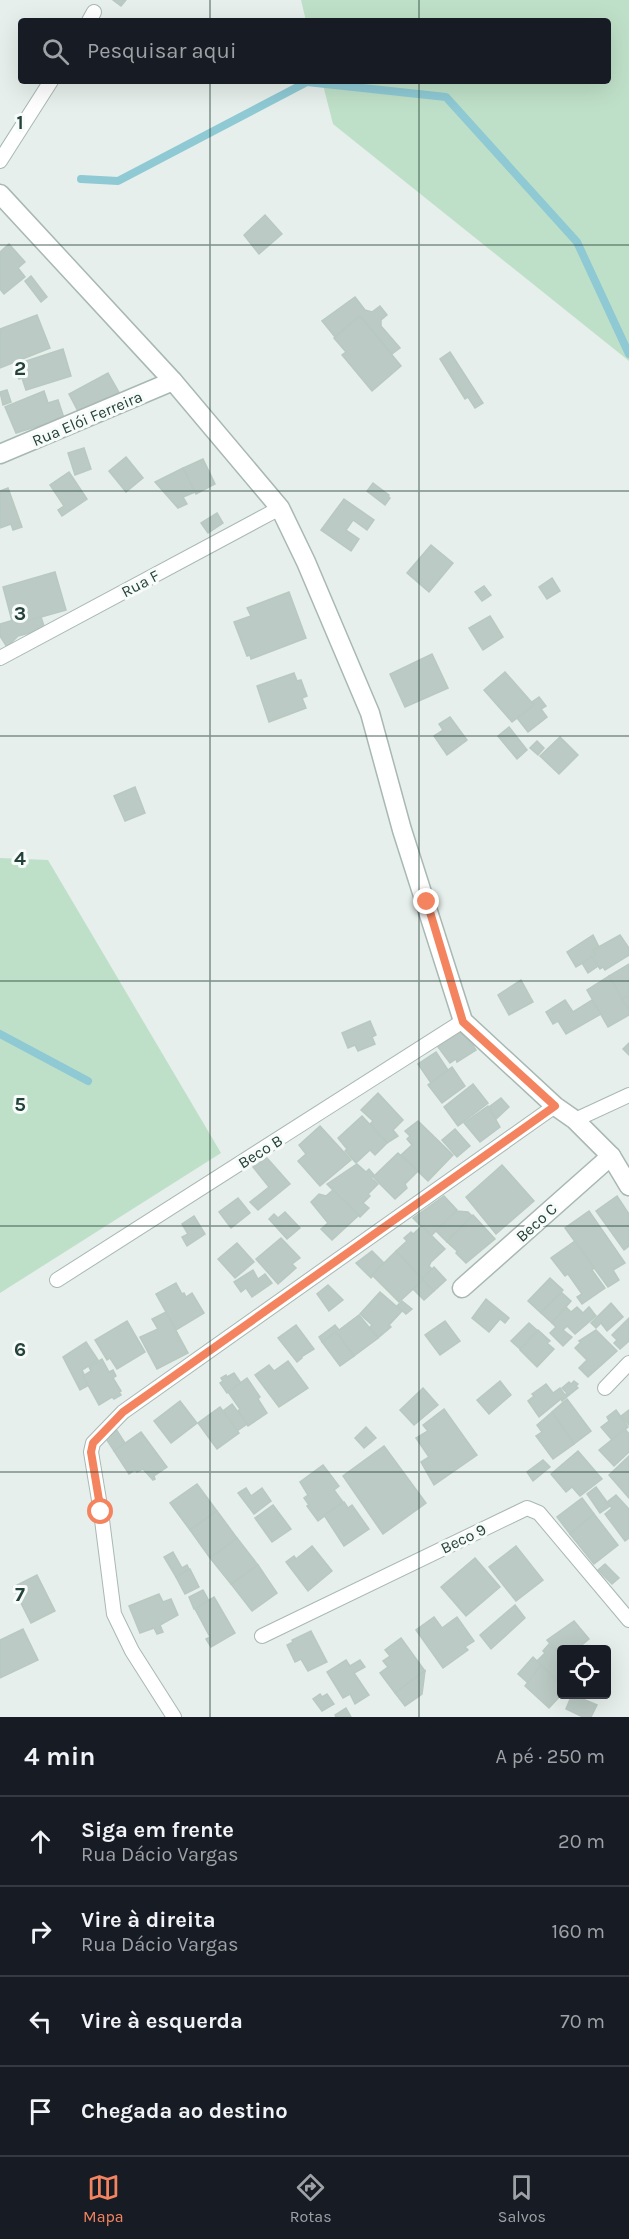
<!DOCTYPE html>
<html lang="pt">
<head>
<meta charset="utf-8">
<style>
  body { margin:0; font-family:Karla,sans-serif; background:#242831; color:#f1f3f6 }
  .controls { position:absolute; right:18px; bottom:18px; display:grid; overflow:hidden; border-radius:6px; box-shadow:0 6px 24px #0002 }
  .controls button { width:54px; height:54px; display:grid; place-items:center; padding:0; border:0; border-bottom:2px solid #363941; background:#171b24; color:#f1f3f6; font:30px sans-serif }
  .stop { position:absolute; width:18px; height:18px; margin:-14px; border:4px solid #f4845f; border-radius:50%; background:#fff }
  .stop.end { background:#f4845f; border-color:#fff; box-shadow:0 2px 6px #0008 }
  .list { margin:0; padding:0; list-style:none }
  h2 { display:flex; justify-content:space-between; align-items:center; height:78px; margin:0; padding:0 24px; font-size:26px }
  h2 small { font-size:20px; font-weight:400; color:#9ea1a6 }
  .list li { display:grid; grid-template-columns:39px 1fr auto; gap:18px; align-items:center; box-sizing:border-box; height:90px; padding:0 24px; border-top:2px solid #363941 }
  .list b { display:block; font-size:22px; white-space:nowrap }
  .list p { margin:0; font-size:20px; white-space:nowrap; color:#9ea1a6 }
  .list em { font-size:20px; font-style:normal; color:#9ea1a6 }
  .icon { flex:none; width:33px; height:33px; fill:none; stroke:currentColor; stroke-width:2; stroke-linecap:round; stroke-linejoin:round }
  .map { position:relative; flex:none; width:629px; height:1717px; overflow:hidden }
  .search { position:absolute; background:#171b24; box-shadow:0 6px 24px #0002; left:18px; right:18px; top:18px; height:66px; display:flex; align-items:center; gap:15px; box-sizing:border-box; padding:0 21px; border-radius:6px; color:#9ea1a6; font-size:22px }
  .sheet { height:438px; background:#171b24 }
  nav { display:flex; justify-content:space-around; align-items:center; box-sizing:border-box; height:84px; border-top:2px solid #363941; background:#171b24; font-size:16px; color:#9ea1a6 }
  nav a { display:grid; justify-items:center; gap:3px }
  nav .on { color:#f4845f }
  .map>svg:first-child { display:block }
  .green { fill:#bfe0c8 }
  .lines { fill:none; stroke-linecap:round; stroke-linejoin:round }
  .stream { stroke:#8ec9d4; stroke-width:8 }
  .building { fill:#bbcac4; stroke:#b8c9c2; stroke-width:1.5 }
  .service-casing { stroke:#a8b8b2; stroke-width:16 }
  .minor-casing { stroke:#a8b8b2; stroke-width:21 }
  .service { stroke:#fff; stroke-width:14 }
  .minor { stroke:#fff; stroke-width:18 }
  .route { stroke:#f4845f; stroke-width:8 }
  .grid { fill:none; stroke:#24423a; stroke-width:1.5; stroke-opacity:0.55 }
  .labels { text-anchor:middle; stroke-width:6; stroke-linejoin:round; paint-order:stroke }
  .street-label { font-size:16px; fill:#24423a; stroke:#f7fbf9 }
  .grid-label { font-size:20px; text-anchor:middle; font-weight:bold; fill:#24423a; stroke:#f7fbf9; stroke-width:6; stroke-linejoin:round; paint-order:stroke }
</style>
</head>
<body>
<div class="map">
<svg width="629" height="1717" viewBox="0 0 629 1717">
  <rect width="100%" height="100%" fill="#e6efeb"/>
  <g class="green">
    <path d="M301,0h328v361l-296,-237 -11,-43h286v-60h-302z"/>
    <path d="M0,858l48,2 173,293 -221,140z"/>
  </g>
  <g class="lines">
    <g class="stream">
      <path d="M81,179l37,2 189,-99 139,15 131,145 52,112"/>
      <path d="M0,1034l88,47"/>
    </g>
  </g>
  <g class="building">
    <path d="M113,0h13l-5,6z"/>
    <path d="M265,215l17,19 -23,20 -15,-19z"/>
    <path d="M9,244l16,18 -7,6 7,9 -21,17 -4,-5v-37z"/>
    <path d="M31,276l16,21 -6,5 -16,-21z"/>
    <path d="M355,297l10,13 7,2 8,-6 7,9 -6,5v6l19,22 -8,6 -32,-38 -25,21 -13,-16z"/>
    <path d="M37,315l13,33 -50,20v-39z"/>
    <path d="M360,316l41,50 -29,25 -30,-36 4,-3 -12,-14z"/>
    <path d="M63,349l8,27 -45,14 -4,-12 -3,1 -5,-14z"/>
    <path d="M450,352l33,51 -8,5 -7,-11 -3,2 -25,-40z"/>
    <path d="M108,373l13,23 -41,19 -11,-21z"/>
    <path d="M7,390l4,12 -8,3 -3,-13z"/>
    <path d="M44,391l4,12 10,-3 6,18 -48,15 -11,-26z"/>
    <path d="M84,448l7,21 -16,6 -7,-22z"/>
    <path d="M126,457l17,21 -17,14 -17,-21z"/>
    <path d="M203,459l12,25 -19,10 -13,-26z"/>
    <path d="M183,468l12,24 -12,5 4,7 -9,4 -23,-26z"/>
    <path d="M69,472l18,27 -25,17 -4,-6 6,-4 -14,-21z"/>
    <path d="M373,483l16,12 -1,1 2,2 -5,7 -18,-14z"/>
    <path d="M8,488l14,39 -9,3 -2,-6 -11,4v-37z"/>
    <path d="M344,499l30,21 -7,10 -14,-10 -7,10 13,9 -8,12 -30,-21z"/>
    <path d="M217,513l6,10 -15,10 -7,-10z"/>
    <path d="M431,545l22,18 -24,29 -22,-19z"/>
    <path d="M55,572l11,38 -50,14 -2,-4 -2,1 -9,-34z"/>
    <path d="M552,578l8,13 -13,8 -8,-12z"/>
    <path d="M484,586l7,9 -9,6 -7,-9z"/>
    <path d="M289,592l17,46 -55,21 -1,-4 -3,1 -13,-34 17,-6 -4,-8z"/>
    <path d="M490,616l13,21 -20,13 -14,-22z"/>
    <path d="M41,617l4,12 -27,7 -11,11 -7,-11v-12l14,-4 2,4z"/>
    <path d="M432,654l16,34 -43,19 -15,-33z"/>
    <path d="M505,672l29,33 -22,17 -28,-32z"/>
    <path d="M294,673l3,8 4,-1 6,16 -5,2 4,10 -37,14 -12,-36z"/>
    <path d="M539,697l7,9 -5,3 6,8 -19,15 -11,-14 17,-13 -2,-3z"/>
    <path d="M450,717l17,23 -20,15 -13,-19 9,-6 -4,-6z"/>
    <path d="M509,727l18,23 -10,9 -19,-23z"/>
    <path d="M560,737l18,18 -19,19 -19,-18z"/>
    <path d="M537,741l7,7 -6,7 -8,-7z"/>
    <path d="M135,787l10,26 -20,8 -11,-25z"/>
    <path d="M593,935l6,12 -6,3 3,5 -20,12 -9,-15z"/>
    <path d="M620,935l9,13v7l-24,15 -2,-3 -3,2 -8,-12 4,-2 -3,-5z"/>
    <path d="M592,957l6,9 -10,7 -6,-10z"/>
    <path d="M629,964v31l-7,4 -13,-23z"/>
    <path d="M609,976l20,34v5l-21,12 -21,-37z"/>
    <path d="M521,980l12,22 -24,13 -11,-20z"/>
    <path d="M629,995v15l-7,-11z"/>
    <path d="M565,1000l8,12 19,-12 9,14 -35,20 -8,-13 -5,3 -7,-12z"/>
    <path d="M370,1021l6,14 -4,2 3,7 -17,7 -3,-6 -7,3 -6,-15z"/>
    <path d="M463,1030l13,20 -19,12 -1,-3 -6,4 -12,-16z"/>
    <path d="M629,1043v12l-6,-6z"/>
    <path d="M436,1052l12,18 -17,13 -13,-19z"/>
    <path d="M452,1067l13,19 -23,17 -14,-18z"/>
    <path d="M473,1084l15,19 -30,23 -14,-19z"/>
    <path d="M378,1093l25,27 -10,10 5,6 -11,7 -17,-19 3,-3 -12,-11z"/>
    <path d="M501,1098l8,9 -13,12 -7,-12z"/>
    <path d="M488,1106l12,21 -20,15 -16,-19z"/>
    <path d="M362,1116l25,27 -12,12 -5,-5 -14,13 -11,-12 2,-2 -9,-11z"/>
    <path d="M418,1121l35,34 -25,26 -27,-26 11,-10 -5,-6 3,-3 -5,-5z"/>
    <path d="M320,1126l31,34 -31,26 -22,-25 8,-7 -7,-9z"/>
    <path d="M455,1129l15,17 -13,11 -15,-17z"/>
    <path d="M398,1153l20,18 -13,13 2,4 -12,11 -22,-22z"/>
    <path d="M267,1158l23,26 -32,26 -8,-8 19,-15 -16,-20z"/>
    <path d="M357,1164l9,8 3,-3 5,6 -3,3 7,6 -10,10 2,2 -7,7 6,5 -9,9 -33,-33z"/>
    <path d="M502,1165l32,36 -38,33 -30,-37z"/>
    <path d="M333,1190l26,25 -27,25 -11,-11 7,-6 -17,-21 8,-8 7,2z"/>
    <path d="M444,1196l13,14 -26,26 -18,-18z"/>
    <path d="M617,1196l12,18v32l-5,4 -28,-39z"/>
    <path d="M238,1198l12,15 -19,15 -12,-16z"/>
    <path d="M456,1211l12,1 4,4 -25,26 -11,-11z"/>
    <path d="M589,1211l36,52 -12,7 6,10 -11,7 -43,-59z"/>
    <path d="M285,1212l15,16 -13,11 -18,-20 5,-5 4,4z"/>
    <path d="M473,1215l22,24 -29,24 -10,-10 1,-2 -10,-9z"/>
    <path d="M194,1216l11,18 -18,12 -5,-9 6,-3 -6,-10z"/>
    <path d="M422,1226l23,23 -14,13 -2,4 3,3 -10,10 -26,-28 11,-10 -3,-3 7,-6 2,2z"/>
    <path d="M281,1238l19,20 -8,6 4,4 -18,16 -22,-25z"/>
    <path d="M575,1241l19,27 -2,2 13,18 -23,16 -5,-7 5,-3 -14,-20 -3,2 -14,-18z"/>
    <path d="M237,1243l17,19 -19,16 -17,-19z"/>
    <path d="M372,1251l12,12 -13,15 -15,-15z"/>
    <path d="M396,1251l27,29 -24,22 -27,-27z"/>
    <path d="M434,1267l12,13 -12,11 -12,-12z"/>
    <path d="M253,1270l5,9 7,-5 7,9 -20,14 -6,-9 -5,4 -7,-10z"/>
    <path d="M550,1278l13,12 -22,23 -13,-12z"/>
    <path d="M423,1280l11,11 -10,9 -11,-11z"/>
    <path d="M176,1283l6,11 2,-1 2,4 6,-4 12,20 -28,17 -20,-36z"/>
    <path d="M328,1285l15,15 -14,11 -12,-17z"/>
    <path d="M380,1292l22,19 -13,14 2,2 -13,11 -9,-10 3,-3 -12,-11z"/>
    <path d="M561,1292l10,9 -19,22 -11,-10z"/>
    <path d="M486,1299l23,19 -4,5 -5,-4 -11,13 -17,-14z"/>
    <path d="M402,1301l10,8 -6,5 -9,-8z"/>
    <path d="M611,1303l12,14 -16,14 -6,-8 -5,5 -5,-5z"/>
    <path d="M566,1307l5,5 6,-5 6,6 6,-6 7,9 -21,18 -8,-8 -4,4 9,7 -9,9 -13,-13 6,-6 -4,-4z"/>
    <path d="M166,1312l22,41 -31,16 -17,-32 18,-8 -6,-10z"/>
    <path d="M359,1315l19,23 -24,18 -18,-24 -14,10 -3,-5 16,-12 4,5z"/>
    <path d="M629,1318v23l-9,8 -6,-6 3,-3 -5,-5z"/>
    <path d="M127,1321l18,31 -28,17 -7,-11 -3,2 -12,-20z"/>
    <path d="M445,1321l15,20 -20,14 -15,-20z"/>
    <path d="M529,1323l9,8 -18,18 -9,-8z"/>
    <path d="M296,1325l18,24 -13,8 1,1 -5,4 -19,-24z"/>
    <path d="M538,1330l12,11 -3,2 7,6 -17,18 -17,-17z"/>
    <path d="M596,1330l21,21 -29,26 -9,-9 8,-8 -12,-12 6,-6 -2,-1z"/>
    <path d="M336,1332l18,24 -14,10 -18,-24z"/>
    <path d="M86,1342l12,18 -16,10 7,15 -9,5 -17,-33z"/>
    <path d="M102,1359l7,13 4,-2 3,6 -3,2 8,13 -2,1 2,3 -7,4 -2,-2 -13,8 -16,-29 8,-5 -2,-4z"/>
    <path d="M288,1361l20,27 -29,19 -24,-32 14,-10 5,6z"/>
    <path d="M234,1373l7,10 -14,10 -7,-10 3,-2 -2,-3 5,-3 1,2z"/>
    <path d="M247,1378l13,19 -2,2 9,14 -19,13 -10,-15 2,-2 -12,-17z"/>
    <path d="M500,1381l11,14 -22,19 -12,-14z"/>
    <path d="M574,1381l4,3 -2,2 2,2 -9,7 -7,-7 7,-6 2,2z"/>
    <path d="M546,1384l7,9 7,-5 5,7 2,-2 2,2 -7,6 -1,-2 -22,18 -11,-16 6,-5 -2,-2z"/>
    <path d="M423,1388l15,17 -24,20 -14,-15z"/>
    <path d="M567,1399l24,32 -17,13 -22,-32z"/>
    <path d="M180,1401l17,22 -26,20 -17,-22z"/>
    <path d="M232,1404l15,20 -10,7 -14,-20z"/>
    <path d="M220,1407l19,26 -22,16 -19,-26z"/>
    <path d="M444,1409l33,46 -43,30 -13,-23 8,-5 -13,-19 12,-7 -5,-6z"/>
    <path d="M616,1410l12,17 -16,13 -11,-13 8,-6 -2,-4z"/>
    <path d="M629,1410v15l-8,-9z"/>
    <path d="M552,1412l22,32 -21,15 -17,-23 6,-4 -5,-7z"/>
    <path d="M114,1426l11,17 -11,8 -11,-17z"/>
    <path d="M366,1427l10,11 -12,10 -9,-10z"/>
    <path d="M625,1429l4,5v18l-15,14 -15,-16z"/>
    <path d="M141,1432l26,35 -13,9 1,3 -2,1 -10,-11 -6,3 -2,-2 -6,4 -15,-23z"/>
    <path d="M384,1446l42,57 -43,31 -40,-58z"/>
    <path d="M578,1451l24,28 -22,17 -8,-9 -6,5 -15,-18z"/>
    <path d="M629,1456v42l-20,-23z"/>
    <path d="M543,1460l7,7 -17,14 -6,-9z"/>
    <path d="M323,1465l16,21 -5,4 9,12 -25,19 -11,-15 2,-1 -5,-7 4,-3 -8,-13z"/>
    <path d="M197,1484l20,27 -27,19 -20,-27z"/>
    <path d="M596,1487l14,19 -10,7 -13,-19z"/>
    <path d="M246,1488l5,8 11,-8 9,13 -17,13 -16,-21z"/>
    <path d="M616,1495l13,14v29l-4,3 -20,-27 7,-6 -5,-6z"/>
    <path d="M582,1498l12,16 -24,20 -13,-17z"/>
    <path d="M344,1502l4,6 4,-3 17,24 -25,17 -20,-31z"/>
    <path d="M273,1505l18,24 -19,13 -17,-24z"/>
    <path d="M217,1511l20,27 -27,20 -20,-28z"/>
    <path d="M594,1514l24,31 -24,19 -24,-30z"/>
    <path d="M237,1538l21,27 -27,19 -21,-26z"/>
    <path d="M312,1546l20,25 -24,20 -22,-29 8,-6 2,3z"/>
    <path d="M516,1546l27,34 -27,21 -27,-34z"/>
    <path d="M173,1552l9,16 5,-3 2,4 -13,8 -12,-20z"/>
    <path d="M475,1558l25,29 -34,29 -25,-29z"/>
    <path d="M605,1564l14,14 -7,6 -14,-14z"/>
    <path d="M258,1565l19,28 -25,18 -21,-27z"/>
    <path d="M190,1569l9,18 -14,7 -9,-17z"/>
    <path d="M37,1575l18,36 -24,12 -18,-36z"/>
    <path d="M203,1590l6,11 -15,8 -5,-12z"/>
    <path d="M159,1594l4,8 8,-3 7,16 -18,10 3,7 -6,2 -3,-6 -14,5 -11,-27z"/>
    <path d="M214,1597l21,36 -24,14 -5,-8 4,-2 -15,-28z"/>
    <path d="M515,1605l10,13 -34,31 -11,-14z"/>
    <path d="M434,1617l8,11 15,-11 17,24 -9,6 3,3 -25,18 -27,-38z"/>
    <path d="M574,1621l15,18 -13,11h-14v6l-15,-16z"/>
    <path d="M23,1629l15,31 -38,18v-38z"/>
    <path d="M311,1631l16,31 -19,9 -7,-12 -6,3 -8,-17 6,-3 -1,-2z"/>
    <path d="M401,1638l24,33 -30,22 -15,-20 8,-6 -5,-6 7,-5 -5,-6z"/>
    <path d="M549,1644l13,13v28l-25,-24 8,-8 -2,-2z"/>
    <path d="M533,1657l8,8 -13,18 -10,-9z"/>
    <path d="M346,1660l4,6 10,-6 5,7 -11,6 15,22 -14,9 -5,-10 -7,4 -16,-26z"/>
    <path d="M541,1665l21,20v9l-13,14 -24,-22z"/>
    <path d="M425,1671l-3,23 -17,12 -10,-13z"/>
    <path d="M320,1694l2,3 5,-3 7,10 -12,7 -9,-12z"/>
    <path d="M571,1697l6,2 1,-2 19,8 -6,12h-8l-17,-8z"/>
    <path d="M346,1708l5,9h-15l-1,-2z"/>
  </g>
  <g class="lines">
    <defs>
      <g id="service">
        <path d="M89,21l5,-9"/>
        <path d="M0,161l51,-80"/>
        <path d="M0,658l280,-150"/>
        <path d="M575,1120l54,-25"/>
        <path d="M57,1280l406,-259"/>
        <path d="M605,1388l24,-25"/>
        <path d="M262,1636l265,-128 12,5 90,107"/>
        <path d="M174,1717l-42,-66 -18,-37 -13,-102 -10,-60 2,-9 30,-31 432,-306"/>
      </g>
      <g id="minor">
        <path d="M0,194l173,187 107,127 26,54 64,151 32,117 61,191 92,85 20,14 36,36 18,30"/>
        <path d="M0,454l173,-73"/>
        <path d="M462,1288l149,-132"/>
      </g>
    </defs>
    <use href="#service" class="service-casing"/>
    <use href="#minor" class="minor-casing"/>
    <use href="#service" class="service"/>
    <use href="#minor" class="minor"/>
  </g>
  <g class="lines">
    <path class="route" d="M101,1512l-10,-60 2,-9 30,-31 432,-306 -92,-84 -36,-120"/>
  </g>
  <path class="grid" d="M210,0v21M419,0v21M210,81v1636M419,81v1636M0,245h629M0,491h629M0,736h629M0,981h629M0,1226h629M0,1472h629"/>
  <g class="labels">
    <g class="street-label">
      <text transform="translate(87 418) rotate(-23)" y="6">Rua Elói Ferreira</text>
      <text transform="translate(140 583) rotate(-28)" y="6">Rua F</text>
      <text transform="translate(260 1151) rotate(-32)" y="6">Beco B</text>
      <text transform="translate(536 1222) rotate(-42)" y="6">Beco C</text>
      <text transform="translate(463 1538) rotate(-26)" y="6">Beco 9</text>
    </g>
  </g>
  <g class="grid-label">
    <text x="20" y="129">1</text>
    <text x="20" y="375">2</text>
    <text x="20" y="620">3</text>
    <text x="20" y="865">4</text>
    <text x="20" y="1111">5</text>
    <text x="20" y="1356">6</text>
    <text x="20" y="1601">7</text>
  </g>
</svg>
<div class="controls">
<button><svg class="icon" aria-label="locate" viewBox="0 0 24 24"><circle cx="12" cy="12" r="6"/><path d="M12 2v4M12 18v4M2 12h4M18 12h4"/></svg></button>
</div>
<div class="stop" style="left:101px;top:1512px"></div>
<div class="stop end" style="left:427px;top:902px"></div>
<div class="search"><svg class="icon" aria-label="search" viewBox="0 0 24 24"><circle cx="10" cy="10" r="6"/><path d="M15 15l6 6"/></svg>Pesquisar aqui</div>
</div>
<section class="sheet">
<h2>4 min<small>A pé · 250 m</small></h2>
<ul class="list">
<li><svg class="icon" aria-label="ahead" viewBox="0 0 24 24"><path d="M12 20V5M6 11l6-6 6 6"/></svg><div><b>Siga em frente</b><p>Rua Dácio Vargas</p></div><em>20 m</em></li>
<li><svg class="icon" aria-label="right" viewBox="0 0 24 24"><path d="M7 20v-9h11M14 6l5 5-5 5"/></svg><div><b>Vire à direita</b><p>Rua Dácio Vargas</p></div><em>160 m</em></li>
<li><svg class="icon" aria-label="left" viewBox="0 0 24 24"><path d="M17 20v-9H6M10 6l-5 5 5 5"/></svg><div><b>Vire à esquerda</b></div><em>70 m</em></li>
<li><svg class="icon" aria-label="arrive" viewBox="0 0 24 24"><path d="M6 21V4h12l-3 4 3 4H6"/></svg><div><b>Chegada ao destino</b></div></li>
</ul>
</section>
<nav>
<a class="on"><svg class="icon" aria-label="map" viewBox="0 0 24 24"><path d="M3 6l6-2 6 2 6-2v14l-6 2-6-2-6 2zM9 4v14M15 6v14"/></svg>Mapa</a>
<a><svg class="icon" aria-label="directions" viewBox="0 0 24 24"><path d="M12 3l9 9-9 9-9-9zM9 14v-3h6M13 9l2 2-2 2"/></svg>Rotas</a>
<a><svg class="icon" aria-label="saved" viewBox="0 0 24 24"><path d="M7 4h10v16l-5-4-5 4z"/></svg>Salvos</a>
</nav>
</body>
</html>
